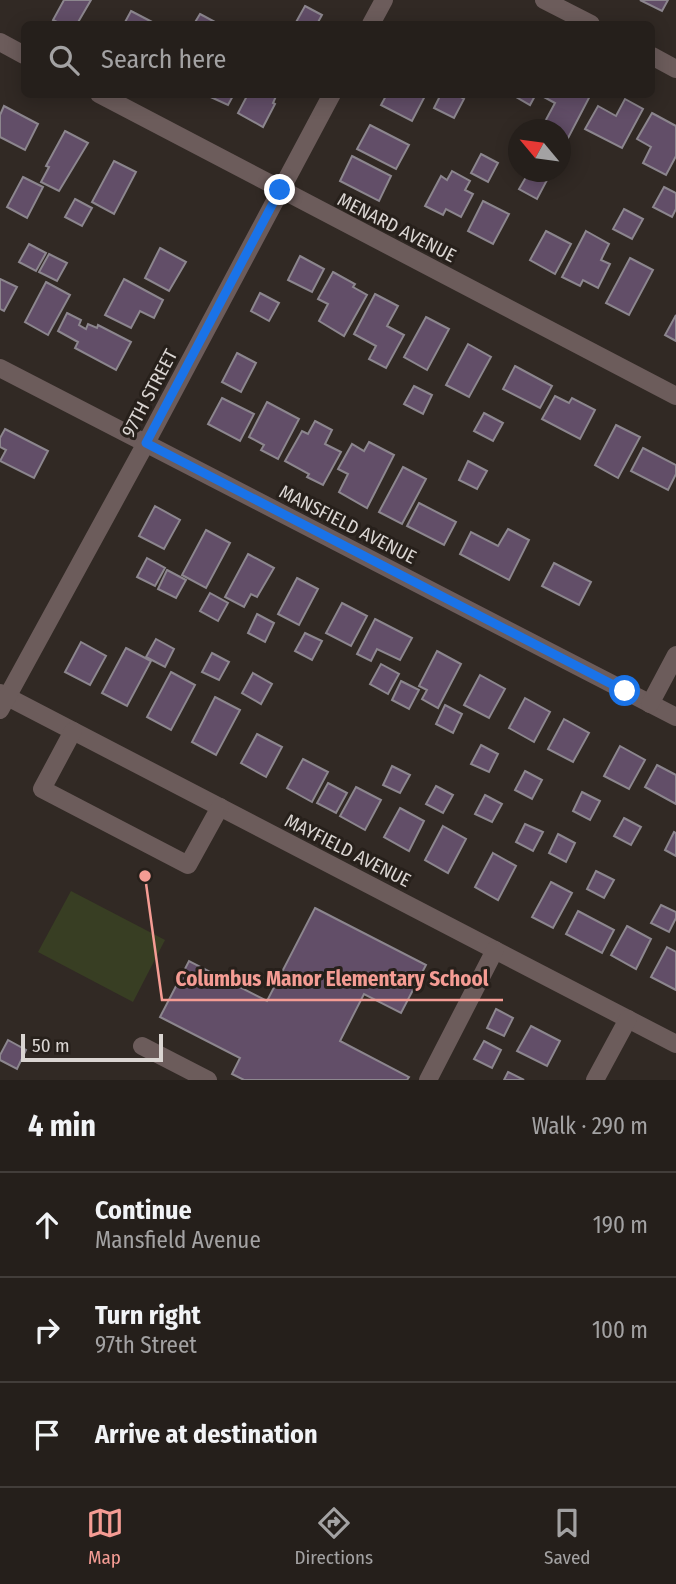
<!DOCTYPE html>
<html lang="en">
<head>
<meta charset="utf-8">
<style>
  body { margin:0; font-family:"Fira Sans Condensed",sans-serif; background:#312c28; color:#f1f3f6 }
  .compass { position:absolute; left:508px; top:119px; width:63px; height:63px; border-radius:50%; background:#251f1b; box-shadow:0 4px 18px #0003; rotate:299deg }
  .scale { position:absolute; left:21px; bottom:18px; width:142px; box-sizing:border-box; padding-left:7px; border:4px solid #dad5d2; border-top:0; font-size:19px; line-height:24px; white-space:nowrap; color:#dad5d2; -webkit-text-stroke:5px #27201b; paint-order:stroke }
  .stop { position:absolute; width:21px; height:21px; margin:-16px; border:5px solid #1a73e8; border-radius:50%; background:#fff }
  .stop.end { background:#1a73e8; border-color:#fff; box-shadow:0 2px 7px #0008 }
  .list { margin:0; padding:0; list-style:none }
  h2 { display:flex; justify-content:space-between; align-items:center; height:91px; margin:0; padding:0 28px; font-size:30px }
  h2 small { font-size:23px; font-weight:400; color:#a3a2a3 }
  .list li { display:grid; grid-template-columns:46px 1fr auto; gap:21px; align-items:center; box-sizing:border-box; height:105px; padding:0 28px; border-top:2px solid #423d3a }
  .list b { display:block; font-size:26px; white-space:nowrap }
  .list p { margin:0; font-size:23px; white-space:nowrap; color:#a3a2a3 }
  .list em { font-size:23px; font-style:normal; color:#a3a2a3 }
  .icon { flex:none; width:38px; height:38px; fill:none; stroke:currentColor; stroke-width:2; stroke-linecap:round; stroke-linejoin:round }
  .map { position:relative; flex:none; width:676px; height:1080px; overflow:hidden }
  .search { position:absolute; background:#251f1b; box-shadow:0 4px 18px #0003; left:21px; right:21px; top:21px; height:77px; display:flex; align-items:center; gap:18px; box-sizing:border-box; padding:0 24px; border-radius:10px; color:#a3a2a3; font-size:26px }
  .sheet { height:406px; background:#251f1b }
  nav { display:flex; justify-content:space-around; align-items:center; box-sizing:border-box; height:98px; border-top:2px solid #423d3a; background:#251f1b; font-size:19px; color:#a3a2a3 }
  nav a { display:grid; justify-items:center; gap:4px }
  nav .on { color:#f59c94 }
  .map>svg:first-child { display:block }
  .green { fill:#383e23 }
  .building { fill:#624e68; stroke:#8c868e; stroke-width:2 }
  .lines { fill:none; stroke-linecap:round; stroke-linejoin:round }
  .minor { stroke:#6c5c5b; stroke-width:18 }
  .route { stroke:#1a73e8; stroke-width:9 }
  .labels { text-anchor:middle; stroke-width:6; stroke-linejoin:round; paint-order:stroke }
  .street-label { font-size:19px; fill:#dad5d2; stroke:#27201b }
  .leader { fill:none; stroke:#f59c94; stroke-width:2.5 }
  .callout-dot { fill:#f59c94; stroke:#27201b; stroke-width:2.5 }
  .callout-label { font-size:21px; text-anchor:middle; font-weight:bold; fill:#f59c94; stroke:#27201b; stroke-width:6; stroke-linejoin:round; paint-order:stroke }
</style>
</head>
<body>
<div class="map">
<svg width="676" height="1080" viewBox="0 0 676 1080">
  <rect width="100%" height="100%" fill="#312924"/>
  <path class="green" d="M71,891l94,49 -32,62 -95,-50z"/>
  <g class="building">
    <path d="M64,0h27l-14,24h-16l-8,-4z"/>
    <path d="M640,0h28l-6,11z"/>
    <path d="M305,6l17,9 -5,9h-22z"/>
    <path d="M131,11l25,13h-32z"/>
    <path d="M200,14l17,9 -1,1h-22z"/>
    <path d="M204,94h30l-6,11z"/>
    <path d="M248,94h29l-4,9 2,1 -12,23 -25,-14z"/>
    <path d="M387,94h39l-14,27 -31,-16z"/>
    <path d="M441,94h14l9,5 -10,19 -20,-10z"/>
    <path d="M511,94h25l-6,11z"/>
    <path d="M543,94h48l-25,48 -6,-3v-9l-19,-1 14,-26 -13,-7z"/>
    <path d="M625,99l18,10 -21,39 -37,-19 13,-23 18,10z"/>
    <path d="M4,106l34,18 -13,26 -25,-13v-22z"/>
    <path d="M652,113l24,13v30l-10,19 -23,-12 8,-16 -14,-8z"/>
    <path d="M370,125l39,20 -13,24 -39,-20z"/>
    <path d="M65,131l23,12 -29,48 -18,-9 8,-15 -3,-1z"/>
    <path d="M481,154l17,9 -10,19 -17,-9z"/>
    <path d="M352,156l39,20 -12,25 -39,-20z"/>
    <path d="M114,161l22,11 -22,42 -22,-12z"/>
    <path d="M452,171l18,10 -5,9 8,4 -12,23 -15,-8 -3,6 -18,-9 16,-30 6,4z"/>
    <path d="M529,172l18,8 -10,19 -18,-10z"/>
    <path d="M23,177l20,10 -16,31 -20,-11z"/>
    <path d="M664,187l12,6v16l-4,8 -19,-10z"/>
    <path d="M75,199l17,9 -10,18 -17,-9z"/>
    <path d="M483,201l26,13 -16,30 -25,-13z"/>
    <path d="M624,209l19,10 -11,20 -19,-10z"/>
    <path d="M546,231l25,13 -16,30 -25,-14z"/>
    <path d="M586,231l23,13 -8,16 9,4 -12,24 -15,-8 -3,6 -18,-9z"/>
    <path d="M29,244l17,9 -10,18 -17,-9z"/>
    <path d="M160,248l26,14 -17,29 -24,-13z"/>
    <path d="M49,254l18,9 -10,18 -18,-9z"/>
    <path d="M300,256l24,13 -12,23 -24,-12z"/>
    <path d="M630,258l23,12 -24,45 -23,-12z"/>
    <path d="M333,272l22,12 -2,3 14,8 -23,41 -25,-15 9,-17 -10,-5z"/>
    <path d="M0,279l17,8 -13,24 -4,-2z"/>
    <path d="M124,279l39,21 -9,18 -14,-7 -9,17 -26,-13z"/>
    <path d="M46,282l24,13 -22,40 -23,-13z"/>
    <path d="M260,293l19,10 -10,18 -18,-10z"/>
    <path d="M375,294l23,12 -11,20 17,9 -18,33 -17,-9 7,-13 -22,-12z"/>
    <path d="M67,313l14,7 -2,5 7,4 2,-5 9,4 1,-3 33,17 -15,28 -41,-22 3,-6 -20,-11z"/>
    <path d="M676,315v26l-11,-6z"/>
    <path d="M426,317l23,12 -22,41 -23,-13z"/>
    <path d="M468,344l23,13 -22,40 -23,-12z"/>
    <path d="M237,353l19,10 -15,29 -19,-10z"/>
    <path d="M515,366l37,20 -12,22 -37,-19z"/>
    <path d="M414,386l18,9 -9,19 -19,-10z"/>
    <path d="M555,396l14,7 3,-5 23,12 -15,29 -38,-20z"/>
    <path d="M222,398l32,16 -14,27 -32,-17z"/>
    <path d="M267,402l32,17 -21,40 -17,-9 3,-5 -15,-8z"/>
    <path d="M484,413l19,10 -10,18 -19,-10z"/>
    <path d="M315,421l17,9 -7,14 16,8 -18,33 -16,-8 2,-3 -24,-13 17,-30 6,3z"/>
    <path d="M616,425l24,12 -22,41 -23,-13z"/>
    <path d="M5,429l43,22 -14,27 -34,-17 6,-11 -6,-3v-9z"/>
    <path d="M369,442l25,13 -27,53 -28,-16 9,-18 -10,-5 14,-25 12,7z"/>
    <path d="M643,448l33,17v9l-8,16 -37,-19z"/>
    <path d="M468,461l19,10 -10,18 -18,-9z"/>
    <path d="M403,467l23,12 -24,45 -23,-12z"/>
    <path d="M419,503l37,19 -12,23 -37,-19z"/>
    <path d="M155,506l25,14 -16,29 -25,-13z"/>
    <path d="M508,529l21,11 -20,40 -49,-26 11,-22 27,14z"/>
    <path d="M206,530l24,13 -24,45 -24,-13z"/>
    <path d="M248,554l26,14 -17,29 -6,-3 -7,13 -19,-10z"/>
    <path d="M147,558l18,10 -10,18 -18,-9z"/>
    <path d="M554,563l37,19 -12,23 -37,-19z"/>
    <path d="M167,570l19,10 -10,18 -18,-9z"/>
    <path d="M297,578l21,11 -19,36 -21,-11z"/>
    <path d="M210,593l18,10 -10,18 -18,-10z"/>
    <path d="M342,603l25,13 -16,30 -25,-13z"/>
    <path d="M257,614l17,9 -9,19 -17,-9z"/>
    <path d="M375,619l37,19 -12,22 -23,-11 -6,12 -14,-7z"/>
    <path d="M305,633l17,8 -10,19 -17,-9z"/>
    <path d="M156,639l18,10 -9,18 -19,-10z"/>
    <path d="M81,642l25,14 -16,29 -25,-13z"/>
    <path d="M126,648l25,13 -24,45 -25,-13z"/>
    <path d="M437,651l24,13 -23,44 -16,-9 5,-9 -8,-4z"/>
    <path d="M212,653l17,9 -10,18 -17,-8z"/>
    <path d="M381,664l18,10 -11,20 -18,-10z"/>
    <path d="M171,672l24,13 -24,45 -24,-13z"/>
    <path d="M253,673l19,11 -11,20 -19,-11z"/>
    <path d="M480,675l25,14 -16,29 -25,-13z"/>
    <path d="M401,681l18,9 -10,19 -17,-9z"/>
    <path d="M215,697l25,13 -24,45 -24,-13z"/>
    <path d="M525,698l25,14 -16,30 -25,-14z"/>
    <path d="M445,705l17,9 -9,19 -17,-9z"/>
    <path d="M564,719l25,14 -16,29 -25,-13z"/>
    <path d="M257,734l25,13 -16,30 -25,-14z"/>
    <path d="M481,745l17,9 -9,18 -18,-8z"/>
    <path d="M620,746l25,14 -16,29 -25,-13z"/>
    <path d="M303,759l25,13 -16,30 -25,-14z"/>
    <path d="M657,765l19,10v29l-31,-17z"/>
    <path d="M392,766l18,9 -10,18 -17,-8z"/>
    <path d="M525,771l17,9 -10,19 -17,-9z"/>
    <path d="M328,783l19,10 -11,20 -19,-10z"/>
    <path d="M436,786l17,9 -10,18 -17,-9z"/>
    <path d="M356,787l25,13 -16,30 -25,-14z"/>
    <path d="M582,792l18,9 -10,19 -17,-9z"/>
    <path d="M485,795l17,9 -10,18 -17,-8z"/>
    <path d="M400,808l24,13 -15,30 -25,-14z"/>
    <path d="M624,818l17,9 -10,18 -17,-9z"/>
    <path d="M525,824l18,8 -10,19 -17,-9z"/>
    <path d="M443,826l23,13 -18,34 -23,-13z"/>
    <path d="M674,832l2,1v23l-11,-6z"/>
    <path d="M558,834l17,9 -9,19 -17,-9z"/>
    <path d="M493,853l23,13 -18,34 -23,-13z"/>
    <path d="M596,871l18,9 -10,18 -17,-9z"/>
    <path d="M551,882l21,11 -19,35 -21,-11z"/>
    <path d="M661,905l15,7v6l-7,14 -18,-9z"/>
    <path d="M315,908l111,57 -25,48 -37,-19 -24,47 69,36 -2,3h-163l-12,-6 8,-16 -80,-41 29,-56 78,40z"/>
    <path d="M578,911l36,19 -12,23 -36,-19z"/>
    <path d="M627,926l24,13 -15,30 -25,-14z"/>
    <path d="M667,947l9,5v38l-25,-13z"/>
    <path d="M496,1009l17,9 -9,18 -17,-8z"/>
    <path d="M531,1026l29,15 -13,25 -30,-15z"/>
    <path d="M8,1040l18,10 -9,19 -17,-9v-5z"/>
    <path d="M484,1041l17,9 -9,18 -18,-9z"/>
    <path d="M508,1072l16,8h-20z"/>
  </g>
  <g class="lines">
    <g class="minor">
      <path d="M544,0l47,24"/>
      <path d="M371,24l13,-24"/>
      <path d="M0,42l24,13"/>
      <path d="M652,56l24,13"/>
      <path d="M99,94l577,302"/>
      <path d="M0,368l676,349"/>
      <path d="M0,693l676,351"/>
      <path d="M650,704l26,-49"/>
      <path d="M0,710l146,-267 186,-349"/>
      <path d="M73,731l-31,58 146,76 32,-58"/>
      <path d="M142,1046l66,34"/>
      <path d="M428,1080l67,-130"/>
      <path d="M595,1080l33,-61"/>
    </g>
  </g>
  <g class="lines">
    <path class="route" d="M280,190l-134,253 479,248"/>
  </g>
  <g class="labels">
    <g class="street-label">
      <text transform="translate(397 227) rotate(27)" y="7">MENARD AVENUE</text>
      <text transform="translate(149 393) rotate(-62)" y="7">97TH STREET</text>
      <text transform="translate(348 524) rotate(27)" y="7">MANSFIELD AVENUE</text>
      <text transform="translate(348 850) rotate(27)" y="7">MAYFIELD AVENUE</text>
    </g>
  </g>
  <path class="leader" d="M145 876L162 1000H503"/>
  <circle class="callout-dot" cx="145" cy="876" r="7"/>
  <g class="callout-label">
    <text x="332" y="986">Columbus Manor Elementary School</text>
  </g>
</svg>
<svg class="compass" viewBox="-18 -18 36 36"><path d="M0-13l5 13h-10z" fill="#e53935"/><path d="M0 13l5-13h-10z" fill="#a3a2a3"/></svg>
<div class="scale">50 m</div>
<div class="stop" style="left:625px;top:691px"></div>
<div class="stop end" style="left:280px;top:190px"></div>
<div class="search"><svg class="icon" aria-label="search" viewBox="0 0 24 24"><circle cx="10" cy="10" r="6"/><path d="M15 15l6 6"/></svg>Search here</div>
</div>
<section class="sheet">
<h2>4 min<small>Walk · 290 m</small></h2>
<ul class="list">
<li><svg class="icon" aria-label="ahead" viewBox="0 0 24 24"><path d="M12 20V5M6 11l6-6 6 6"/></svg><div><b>Continue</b><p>Mansfield Avenue</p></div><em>190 m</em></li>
<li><svg class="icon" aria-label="right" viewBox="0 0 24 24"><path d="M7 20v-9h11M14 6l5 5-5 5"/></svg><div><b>Turn right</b><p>97th Street</p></div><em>100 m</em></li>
<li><svg class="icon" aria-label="arrive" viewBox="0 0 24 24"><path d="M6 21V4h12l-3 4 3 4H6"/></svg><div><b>Arrive at destination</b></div></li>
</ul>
</section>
<nav>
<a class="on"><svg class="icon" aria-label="map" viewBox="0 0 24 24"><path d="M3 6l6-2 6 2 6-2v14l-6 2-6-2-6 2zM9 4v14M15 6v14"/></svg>Map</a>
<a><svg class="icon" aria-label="directions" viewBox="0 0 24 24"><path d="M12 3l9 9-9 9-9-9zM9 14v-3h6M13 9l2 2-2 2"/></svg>Directions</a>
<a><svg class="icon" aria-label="saved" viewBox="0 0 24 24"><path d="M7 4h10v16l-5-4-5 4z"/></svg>Saved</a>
</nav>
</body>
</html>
